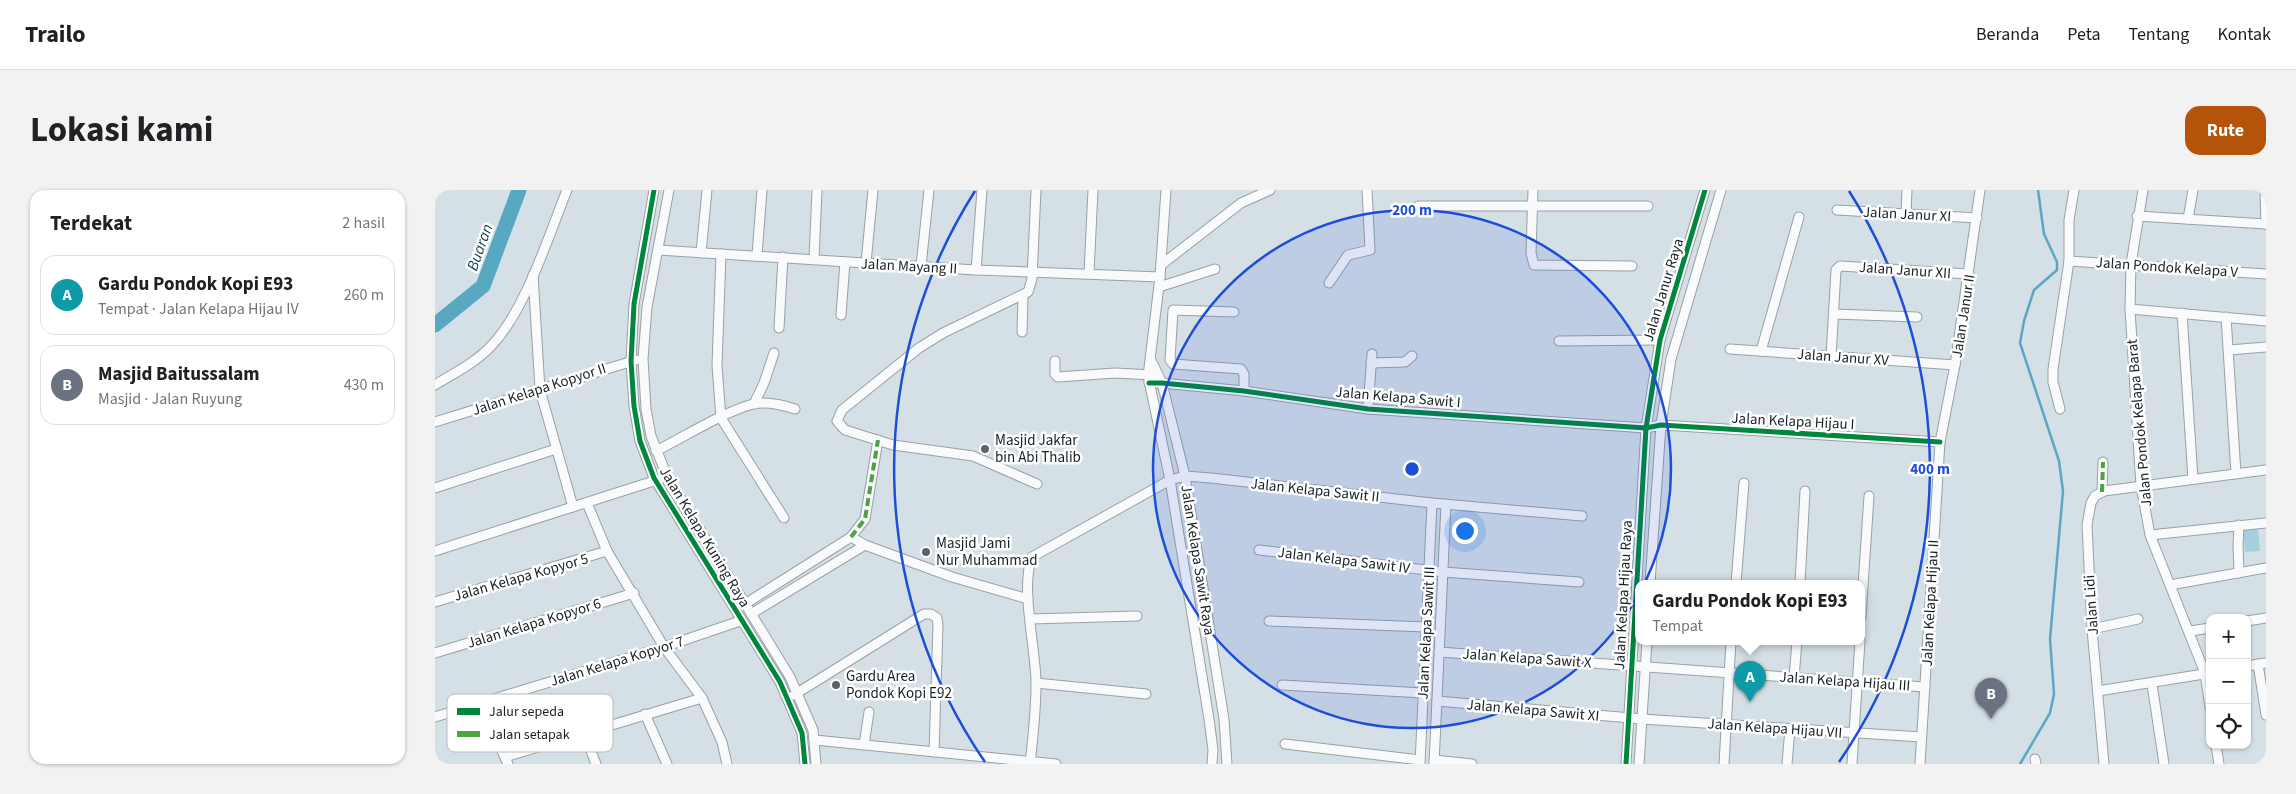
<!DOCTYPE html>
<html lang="id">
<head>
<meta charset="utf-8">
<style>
  body { margin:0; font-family:"Source Sans 3",sans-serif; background:#f2f2f2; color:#202124 }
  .controls { position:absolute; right:15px; bottom:15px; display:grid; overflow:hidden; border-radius:10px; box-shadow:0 1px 4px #0004 }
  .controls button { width:45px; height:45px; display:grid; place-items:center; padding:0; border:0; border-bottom:1px solid #e0e0e0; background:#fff; color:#202124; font:25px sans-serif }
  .you { position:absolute; left:1029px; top:340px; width:18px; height:18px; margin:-12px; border:4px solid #fff; border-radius:50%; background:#1a73e8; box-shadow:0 0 0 8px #1a73e833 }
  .badge { display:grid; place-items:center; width:32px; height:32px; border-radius:50%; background:#b45309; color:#fff; font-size:16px; font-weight:700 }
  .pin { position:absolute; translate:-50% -41px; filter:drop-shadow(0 1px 2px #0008) }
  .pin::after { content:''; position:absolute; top:26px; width:18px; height:15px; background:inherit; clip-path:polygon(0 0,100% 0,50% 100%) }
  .popup { position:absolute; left:1200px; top:390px; width:230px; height:65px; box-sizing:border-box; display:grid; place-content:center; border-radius:10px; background:#fff; filter:drop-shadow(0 1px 4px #0005); font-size:16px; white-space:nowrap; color:#757577 }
  .popup b { font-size:19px; color:#202124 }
  .popup::after { content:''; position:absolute; left:50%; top:100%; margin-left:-10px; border:10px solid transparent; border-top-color:#fff }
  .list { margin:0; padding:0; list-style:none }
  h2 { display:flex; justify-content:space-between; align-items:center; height:65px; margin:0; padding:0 20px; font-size:21px }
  h2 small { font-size:16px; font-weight:400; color:#757577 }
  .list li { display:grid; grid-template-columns:32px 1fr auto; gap:15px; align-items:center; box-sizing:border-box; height:80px; margin:0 10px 10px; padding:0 10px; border:1px solid #e0e0e0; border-radius:15px }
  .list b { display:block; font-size:19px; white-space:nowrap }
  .list p { margin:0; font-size:16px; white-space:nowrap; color:#757577 }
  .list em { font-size:16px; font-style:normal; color:#757577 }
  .icon { flex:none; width:28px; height:28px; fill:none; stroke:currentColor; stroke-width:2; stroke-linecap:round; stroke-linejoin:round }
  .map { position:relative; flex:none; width:1831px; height:574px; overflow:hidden; border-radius:15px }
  header { display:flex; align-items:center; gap:30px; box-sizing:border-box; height:70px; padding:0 25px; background:#fff; border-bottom:1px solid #e0e0e0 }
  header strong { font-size:24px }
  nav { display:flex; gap:28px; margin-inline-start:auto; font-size:18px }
  .intro { display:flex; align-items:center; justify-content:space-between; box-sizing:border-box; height:120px; padding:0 30px }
  h1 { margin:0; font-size:35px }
  .button { padding:12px 22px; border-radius:15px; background:#b45309; color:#fff; font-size:18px; font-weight:700 }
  main { display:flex; gap:30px; padding:0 30px }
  aside { flex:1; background:#fff; border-radius:15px; box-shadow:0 1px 4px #0004 }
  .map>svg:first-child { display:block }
  .green { fill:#a7d0df }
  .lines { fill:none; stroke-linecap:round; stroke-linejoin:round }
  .stream { stroke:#59a8c2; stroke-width:2.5 }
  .river { stroke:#59a8c2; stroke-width:15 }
  .minor-casing { stroke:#98a1a5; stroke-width:11 }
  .minor { stroke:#f9fafb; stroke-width:9 }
  .quiet { stroke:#4fa242; stroke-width:4; stroke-dasharray:8 4; stroke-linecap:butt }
  .cycleway-casing { stroke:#fff; stroke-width:8 }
  .cycleway { stroke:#00873e; stroke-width:5 }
  .ring { fill:none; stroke:#1d4ed8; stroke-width:2.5 }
  .poi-dot { fill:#5b6468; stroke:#fff; stroke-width:2 }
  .labels { text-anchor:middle; stroke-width:5; stroke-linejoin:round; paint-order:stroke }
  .street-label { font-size:15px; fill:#192124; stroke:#fff }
  .poi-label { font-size:15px; fill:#192124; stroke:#fff; text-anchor:start }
  .water-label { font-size:16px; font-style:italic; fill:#113d4c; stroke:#fff }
  .key { fill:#fff; stroke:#babcbd; stroke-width:1 }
  .key-label { font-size:14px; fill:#192124 }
  .centre { fill:#1d4ed8; stroke:#fff; stroke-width:2.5 }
  .ring-label { font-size:15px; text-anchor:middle; font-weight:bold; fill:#1d4ed8; stroke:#fff; stroke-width:5; stroke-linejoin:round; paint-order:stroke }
</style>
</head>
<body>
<header>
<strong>Trailo</strong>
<nav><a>Beranda</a><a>Peta</a><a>Tentang</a><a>Kontak</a></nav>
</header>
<div class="intro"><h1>Lokasi kami</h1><a class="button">Rute</a></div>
<main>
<aside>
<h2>Terdekat<small>2 hasil</small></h2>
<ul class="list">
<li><span class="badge" style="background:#0f9aa8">A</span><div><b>Gardu Pondok Kopi E93</b><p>Tempat · Jalan Kelapa Hijau IV</p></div><em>260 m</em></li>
<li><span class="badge" style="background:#6b7280">B</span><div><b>Masjid Baitussalam</b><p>Masjid · Jalan Ruyung</p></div><em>430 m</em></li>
</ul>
</aside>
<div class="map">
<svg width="1831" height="574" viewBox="0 0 1831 574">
  <rect width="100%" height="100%" fill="#d5e0e6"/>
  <path class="green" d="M1823,337l2,24 -15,1 -2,-23z"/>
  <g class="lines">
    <path class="stream" d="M1585,574l30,-51 4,-19 -4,-55 13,-148 -4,-30 -39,-118 4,-22 10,-31 23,-20v-8l-13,-28 -6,-44"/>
    <path class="river" d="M0,135l48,-39 36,-96"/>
    <defs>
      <g id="minor">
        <path d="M219,0l-20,114 -3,57 3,45 6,35 14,37 126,204 22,51 3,31"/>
        <path d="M234,0l-22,117 -4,52 3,50 5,27 16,40 123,201 23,53 3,34"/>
        <path d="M601,0l-4,89 -4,13 -85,41 -24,15 -77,62 -5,11 8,9 48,15 80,11 64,28"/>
        <path d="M731,0l-6,87 -12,99 22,104 39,239 4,31 -1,14"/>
        <path d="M1098,0l-2,63 3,12 98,1"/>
        <path d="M1708,0l-12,74 -1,45 11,177 9,49 55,138 5,34"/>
        <path d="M1830,0l1,34"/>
        <path d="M983,16h230"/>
        <path d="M1402,20l140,8"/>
        <path d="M1471,24l1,-24"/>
        <path d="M1702,26l129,8"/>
        <path d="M1753,29l5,-29"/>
        <path d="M223,60l318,20 184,7"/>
        <path d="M266,63l6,-63"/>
        <path d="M286,64l-4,112 4,52 63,100"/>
        <path d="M322,65l5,-65"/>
        <path d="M379,69l3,-69"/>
        <path d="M1634,71l197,13"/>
        <path d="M431,73l7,-73"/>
        <path d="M726,75l80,-62 29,-13"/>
        <path d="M486,76l8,-76"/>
        <path d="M541,80l6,-80"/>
        <path d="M654,83l4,-83"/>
        <path d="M98,85l7,115 33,117"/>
        <path d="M894,93l19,-28 22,-5 -3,-60"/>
        <path d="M724,97l56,-18"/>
        <path d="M1695,119l136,12"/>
        <path d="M799,122l-61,-2 -3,50 3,4 68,5 3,5v17"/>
        <path d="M1747,123l11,166"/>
        <path d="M1399,124l83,3"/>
        <path d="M406,125l4,-53"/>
        <path d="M1791,127l10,157"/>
        <path d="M344,138l4,-71"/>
        <path d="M587,142l1,-36"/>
        <path d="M1124,151l101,-1"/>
        <path d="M1295,159l225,16"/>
        <path d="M1794,160l37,-3"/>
        <path d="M1326,161l38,-134"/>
        <path d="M1396,167l5,-87 4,-4 129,8"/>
        <path d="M716,170l11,23 23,93 39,243 3,45"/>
        <path d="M620,171v13l3,3 57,-4 38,2"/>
        <path d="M936,173l34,-1 7,-6"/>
        <path d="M714,193h13l82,8 124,18 278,19 15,-3 279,17"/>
        <path d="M0,195c19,-12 42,-23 57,-40 34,-36 56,-108 75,-155"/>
        <path d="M319,214l10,-21 10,-30"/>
        <path d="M933,219l4,-55"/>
        <path d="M1625,219l-7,-27v-13l16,-108v-41l5,-30"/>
        <path d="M0,232l201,-62"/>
        <path d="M221,261c30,-15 65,-38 97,-47 13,-3 30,1 42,5"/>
        <path d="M0,298l121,-39"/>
        <path d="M1667,302l1,-30"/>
        <path d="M152,313l20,48 57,96 38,51 20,44 5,22"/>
        <path d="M1715,345l116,-12"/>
        <path d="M416,347l14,8 87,32 76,22"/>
        <path d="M824,360l184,22 136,10"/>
        <path d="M0,361l225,-72"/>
        <path d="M1804,383l-1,-27 1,-21"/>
        <path d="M1215,393l11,-158 10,-66 50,-169"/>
        <path d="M1301,393l8,-100"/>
        <path d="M1365,393l5,-92"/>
        <path d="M1735,395l96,-17"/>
        <path d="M0,412l172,-51"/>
        <path d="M310,414l106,-67 14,-18 13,-79"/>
        <path d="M316,424l114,-69"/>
        <path d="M1426,426l8,-120"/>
        <path d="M595,429l107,-3"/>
        <path d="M834,431l157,6"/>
        <path d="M1812,431l19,-3"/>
        <path d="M1657,439l46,-10"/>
        <path d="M1755,441l20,-3"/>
        <path d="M1004,462l486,35"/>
        <path d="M0,463l199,-60"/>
        <path d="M1823,474l8,51"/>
        <path d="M1812,476l19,-3"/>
        <path d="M1359,488l3,-37"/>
        <path d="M601,493l110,11"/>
        <path d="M1717,494l12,80"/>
        <path d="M847,495l141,8"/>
        <path d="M1663,501l112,-18"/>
        <path d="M359,505l130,-81h7l6,4 1,7 -4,127"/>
        <path d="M1002,511l205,18 279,18"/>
        <path d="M45,512l28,62"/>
        <path d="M210,524l22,50"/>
        <path d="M0,527l229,-70 76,-26"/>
        <path d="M149,543l12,31"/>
        <path d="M380,550l241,24"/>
        <path d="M850,554l135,16"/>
        <path d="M429,555l5,-33"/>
        <path d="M1781,555l3,19"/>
        <path d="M70,567l197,-59"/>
        <path d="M1600,569l1,5"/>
        <path d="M999,570l38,4"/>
        <path d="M0,573v1"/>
        <path d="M595,574c3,-26 6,-54 6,-81 0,-33 -16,-96 -4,-126l138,-77 15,-4 26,2 221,25 150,13"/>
        <path d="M985,574l12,-261"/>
        <path d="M999,574l12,-260"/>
        <path d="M1191,574l20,-336 14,-88 45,-150"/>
        <path d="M1204,574l8,-123"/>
        <path d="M1289,574l7,-123"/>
        <path d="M1352,574l3,-35"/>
        <path d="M1417,574l8,-123"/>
        <path d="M1485,574l20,-322 15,-77 25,-175"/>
        <path d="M1669,574l-12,-135 -5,-104 4,-22 4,-7 9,-5 162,-21"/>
      </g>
    </defs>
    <use href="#minor" class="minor-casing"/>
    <use href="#minor" class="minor"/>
    <g class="quiet">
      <path d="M1667,302l1,-30"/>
      <path d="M416,347l14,-18 13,-79"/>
    </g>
    <defs>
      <g id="cycleway">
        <path d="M219,0l-20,114 -3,57 3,45 6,35 14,37 126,204 22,51 3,31"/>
        <path d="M714,193h13l82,8 124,18 278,19 15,-3 279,17"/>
        <path d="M1191,574l20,-336 14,-88 45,-150"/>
      </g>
    </defs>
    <use href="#cycleway" class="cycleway-casing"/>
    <use href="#cycleway" class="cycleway"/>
  </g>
  <circle cx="977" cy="279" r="259" fill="#1d4ed8" fill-opacity=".12"/>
  <g class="ring">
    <circle cx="977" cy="279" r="259"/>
    <path d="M550 572A518 518 0 0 1 540 1M1414 1A518 518 0 0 1 1404 572"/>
  </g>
  <g class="poi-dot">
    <circle cx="550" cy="259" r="5"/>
    <circle cx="491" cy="362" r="5"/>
    <circle cx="401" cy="495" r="5"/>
  </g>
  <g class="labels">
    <g class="street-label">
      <text transform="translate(1472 24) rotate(3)" y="5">Jalan Janur XI</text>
      <text transform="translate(474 76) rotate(3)" y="5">Jalan Mayang II</text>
      <text transform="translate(1732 77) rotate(4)" y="5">Jalan Pondok Kelapa V</text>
      <text transform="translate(1470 80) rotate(4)" y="5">Jalan Janur XII</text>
      <text transform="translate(1228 100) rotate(-73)" y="5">Jalan Janur Raya</text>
      <text transform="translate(1528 126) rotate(-81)" y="5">Jalan Janur II</text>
      <text transform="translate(1408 167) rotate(4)" y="5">Jalan Janur XV</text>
      <text transform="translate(104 199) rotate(-18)" y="5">Jalan Kelapa Kopyor II</text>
      <text transform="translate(963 207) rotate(5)" y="5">Jalan Kelapa Sawit I</text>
      <text transform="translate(1358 231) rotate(3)" y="5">Jalan Kelapa Hijau I</text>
      <text transform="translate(1704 233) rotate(-95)" y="5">Jalan Pondok Kelapa Barat</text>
      <text transform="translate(880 300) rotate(6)" y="5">Jalan Kelapa Sawit II</text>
      <text transform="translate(270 347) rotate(59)" y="5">Jalan Kelapa Kuning Raya</text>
      <text transform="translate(763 370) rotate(81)" y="5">Jalan Kelapa Sawit Raya</text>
      <text transform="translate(909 370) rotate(7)" y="5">Jalan Kelapa Sawit IV</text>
      <text transform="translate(86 387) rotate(-16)" y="5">Jalan Kelapa Kopyor 5</text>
      <text transform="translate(1188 405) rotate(-87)" y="5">Jalan Kelapa Hijau Raya</text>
      <text transform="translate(1495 413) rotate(-87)" y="5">Jalan Kelapa Hijau II</text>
      <text transform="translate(1656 415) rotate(-94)" y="5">Jalan Lidi</text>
      <text transform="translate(99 433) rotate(-17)" y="5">Jalan Kelapa Kopyor 6</text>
      <text transform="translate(991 443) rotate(-87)" y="5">Jalan Kelapa Sawit III</text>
      <text transform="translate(1092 468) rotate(4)" y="5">Jalan Kelapa Sawit X</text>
      <text transform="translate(182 471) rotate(-17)" y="5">Jalan Kelapa Kopyor 7</text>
      <text transform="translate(1410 491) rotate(4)" y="5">Jalan Kelapa Hijau III</text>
      <text transform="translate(1098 520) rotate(5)" y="5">Jalan Kelapa Sawit XI</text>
      <text transform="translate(1340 538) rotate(4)" y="5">Jalan Kelapa Hijau VII</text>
    </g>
    <g class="poi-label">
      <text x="560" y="255">Masjid Jakfar<tspan x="560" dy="17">bin Abi Thalib</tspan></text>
      <text x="501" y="358">Masjid Jami<tspan x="501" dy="17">Nur Muhammad</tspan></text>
      <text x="411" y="491">Gardu Area<tspan x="411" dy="17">Pondok Kopi E92</tspan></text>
    </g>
    <g class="water-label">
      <text transform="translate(44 57) rotate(-70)" y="6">Buaran</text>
    </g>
  </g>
  <rect x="12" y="504" width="166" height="58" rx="8" class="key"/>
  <rect x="22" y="518" width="23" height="7" fill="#00873e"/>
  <rect x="22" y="541" width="23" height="6" fill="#4fa242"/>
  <g class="key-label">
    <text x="54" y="526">Jalur sepeda</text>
    <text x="54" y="549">Jalan setapak</text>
  </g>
  <circle cx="977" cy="279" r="8" class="centre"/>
  <g class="ring-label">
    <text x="977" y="25">200 m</text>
    <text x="1495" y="284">400 m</text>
  </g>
</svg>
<div class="controls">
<button>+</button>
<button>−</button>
<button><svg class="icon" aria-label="locate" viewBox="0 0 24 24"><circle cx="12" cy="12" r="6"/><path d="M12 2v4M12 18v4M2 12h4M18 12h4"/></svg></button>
</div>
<div class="you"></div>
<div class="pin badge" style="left:1315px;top:512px;background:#0f9aa8">A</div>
<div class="popup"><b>Gardu Pondok Kopi E93</b>Tempat</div>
<div class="pin badge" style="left:1556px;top:529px;background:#6b7280">B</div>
</div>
</main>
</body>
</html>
